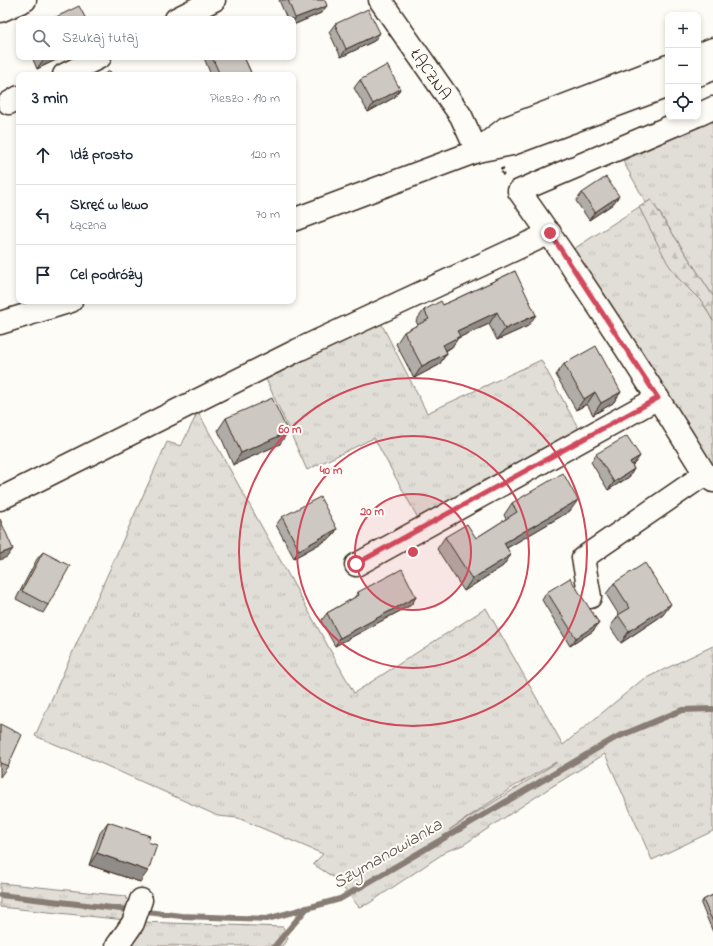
<!DOCTYPE html>
<html lang="pl">
<head>
<meta charset="utf-8">
<style>
  body { margin:0; font-family:"Indie Flower",sans-serif; background:#f2f2f3; color:#1f2937 }
  .controls { position:absolute; right:12px; top:12px; display:grid; overflow:hidden; border-radius:8px; box-shadow:0 2px 6px #0003 }
  .controls button { width:36px; height:36px; display:grid; place-items:center; padding:0; border:0; border-bottom:1px solid #e0e1e3; background:#fff; color:#1f2937; font:20px sans-serif }
  .stop { position:absolute; width:12px; height:12px; margin:-9px; border:3px solid #d1495b; border-radius:50%; background:#fff }
  .stop.end { background:#d1495b; border-color:#fff; box-shadow:0 1px 4px #0008 }
  .list { margin:0; padding:0; list-style:none }
  h2 { display:flex; justify-content:space-between; align-items:center; height:52px; margin:0; padding:0 16px; font-size:17px }
  h2 small { font-size:13px; font-weight:400; color:#747a83 }
  .list li { display:grid; grid-template-columns:26px 1fr auto; gap:12px; align-items:center; box-sizing:border-box; height:60px; padding:0 16px; border-top:1px solid #e0e1e3 }
  .list b { display:block; font-size:15px; white-space:nowrap }
  .list p { margin:0; font-size:13px; white-space:nowrap; color:#747a83 }
  .list em { font-size:13px; font-style:normal; color:#747a83 }
  .icon { flex:none; width:22px; height:22px; fill:none; stroke:currentColor; stroke-width:2; stroke-linecap:round; stroke-linejoin:round }
  .map { position:relative; flex:none; width:713px; height:946px; overflow:hidden }
  .search { position:absolute; background:#fff; box-shadow:0 2px 6px #0003; left:16px; top:16px; width:280px; height:44px; display:flex; align-items:center; gap:10px; box-sizing:border-box; padding:0 14px; border-radius:8px; color:#747a83; font-size:15px }
  .panel { position:absolute; background:#fff; box-shadow:0 2px 6px #0003; left:16px; top:72px; width:280px; height:232px; border-radius:8px }
  .map>svg:first-child { display:block }
  .grass { fill:url(#grass-tufts); stroke:#8e847a; fill-rule:evenodd }
  .forest { fill:url(#forest-firs); stroke:#8e847a }
  .lines { fill:none; stroke-linecap:round; stroke-linejoin:round }
  .stream { stroke:#887d74; stroke-width:6 }
  .minor-casing { stroke:#3b2a1e; stroke-width:25 }
  .major-casing { stroke:#3b2a1e; stroke-width:25 }
  .path { stroke:#3b2a1e; stroke-width:2.5; stroke-dasharray:4 3; stroke-linecap:butt }
  .minor { stroke:#fdfcf7; stroke-width:22 }
  .major { stroke:#fdfcf7; stroke-width:22 }
  .wall { fill:#b0aca7; stroke:#3b2a1e }
  .shaded-wall { fill:#908c88; stroke:#3b2a1e }
  .building { fill:#cdc8c2; stroke:#3b2a1e }
  .route { stroke:#d1495b; stroke-width:5 }
  .ring { fill:none; stroke:#d1495b; stroke-width:2 }
  .labels { text-anchor:middle; stroke-width:4; stroke-linejoin:round; paint-order:stroke }
  .street-label { font-size:17px; fill:#3b2a1e; stroke:#fdfcf7 }
  .water-label { font-size:18px; font-style:italic; fill:#615349; stroke:#fdfcf7 }
  .centre { fill:#d1495b; stroke:#fdfcf7; stroke-width:2 }
  .ring-label { font-size:12px; text-anchor:middle; font-weight:bold; fill:#d1495b; stroke:#fdfcf7; stroke-width:4; stroke-linejoin:round; paint-order:stroke }
</style>
</head>
<body>
<div class="map">
<svg width="713" height="946" viewBox="0 0 713 946">
  <defs>
    <pattern id="grass-tufts" width="24" height="20" patternUnits="userSpaceOnUse"><rect width="24" height="20" fill="#e1ded7"/><path d="M3 7l-1-3M5 7V3M7 7l1-3M15 17l-1-3M17 17v-4M19 17l1-3" fill="none" stroke="#c2bfb8"/></pattern>
    <pattern id="forest-firs" width="22" height="20" patternUnits="userSpaceOnUse"><rect width="22" height="20" fill="#e1ded7"/><path d="M5 1l3.5 6h-7zM16 11l3.5 6h-7z" fill="#c2bfb8"/></pattern>
  </defs>
  <rect width="100%" height="100%" fill="#fdfcf7"/>
  <filter id="ink" filterUnits="userSpaceOnUse"><feTurbulence type="fractalNoise" baseFrequency=".025" numOctaves="2"/><feDisplacementMap in="SourceGraphic" scale="8" xChannelSelector="R" yChannelSelector="G"/><feConvolveMatrix kernelMatrix="1 2 1 2 8 2 1 2 1" color-interpolation-filters="sRGB"/></filter>
  <g filter="url(#ink)">
    <g class="grass">
      <path d="M713,119v177l-62,-96 -5,3 -23,-42z"/>
      <path d="M639,207l39,71 25,25 10,18v153l-141,-224z"/>
      <path d="M380,321l47,92 114,-53 40,73 -162,87 -45,-82 -67,32 -42,-93z"/>
      <path d="M198,412l156,281 132,-85 77,137 79,-65 71,-34v185l-61,29 -47,-106 -57,35 -85,56 -16,6 -79,53 -9,3 -23,-28 -23,-15 10,-10 -85,-36 -20,-2 -129,-58 -54,-22 132,-294 14,4zM556,762v1l-107,67 64,-43z"/>
      <path d="M0,883l125,13 4,7 -3,17 -126,-13z"/>
      <path d="M141,922l142,5 5,12 -6,7h-154z"/>
    </g>
    <path class="forest" d="M651,200l62,96v25l-10,-18 -25,-25 -11,-16 -28,-55z"/>
    <g class="lines">
      <g class="stream">
        <path d="M0,895l181,21 86,3 73,-20 275,-161 67,-28 31,-1"/>
        <path d="M275,946l31,-37"/>
      </g>
      <defs>
        <g id="minor">
          <path id="s1" d="M380,0l81,116 16,35"/>
          <path d="M0,11l25,-11"/>
          <path d="M176,19l38,-19"/>
          <path d="M64,75l36,-18"/>
          <path d="M9,103l10,-6"/>
          <path d="M698,115l15,-7"/>
          <path d="M693,117l-174,74c66,92 127,187 186,283l8,7"/>
          <path d="M0,499l298,-149 252,-117"/>
          <path d="M356,565l302,-167"/>
          <path d="M590,597l-7,-39 122,-84"/>
          <path d="M117,946l16,-23 8,-23"/>
        </g>
        <g id="major">
          <path d="M698,55l15,-6"/>
          <path d="M698,75l15,-6"/>
          <path d="M478,150l28,-22 162,-62"/>
          <path d="M293,220l184,-69 35,-7 156,-58"/>
          <path d="M0,323l71,-22"/>
        </g>
      </defs>
      <use href="#minor" class="minor-casing"/>
      <use href="#major" class="major-casing"/>
      <path class="path" d="M504,168l-4,2 5,7"/>
      <use href="#minor" class="minor"/>
      <use href="#major" class="major"/>
    </g>
    <g class="wall">
      <path d="M279,0h46l-4,13 -28,12v-6h-6z"/>
      <path d="M335,24l39,17 -33,16 -12,-25z"/>
      <path d="M32,57h30l-25,12z"/>
      <path d="M204,57h40l8,18h-41l-7,-17z"/>
      <path d="M360,80l40,9 -5,8 -27,15 -14,-24z"/>
      <path d="M582,193l31,11 -24,16 -13,-19z"/>
      <path d="M515,271l13,55 -31,14 -8,-16 -31,14 -6,9 -6,4 1,2 -8,12 -25,13 -18,-34 8,-12 14,-7 -2,-4 8,-11 19,-5z"/>
      <path d="M564,364l57,28 -8,11 -20,12 -6,-11 -11,6 -20,-35z"/>
      <path d="M226,418l54,26 -47,21 -15,-35z"/>
      <path d="M596,454l44,2 -6,8 -2,1 2,4 -5,8 -21,13 -17,-28z"/>
      <path d="M512,503l58,8 -63,37 -4,18 -39,25 -27,-42 8,-12 31,1 30,-19 -2,-4z"/>
      <path d="M282,517l55,12 -5,8 -38,21 -18,-33z"/>
      <path d="M43,552l5,53 -5,8 -27,-14 21,-40z"/>
      <path d="M614,583l49,32 -42,28 -11,-16 9,-12 -13,-21z"/>
      <path d="M358,592l58,5 -5,8 -76,41 -14,-25 6,-8 27,-15z"/>
      <path d="M547,592l52,31 -6,8 -23,15 -28,-46z"/>
      <path d="M0,724l8,42 -8,11z"/>
      <path d="M108,822l40,20 -8,40 -51,-17 11,-32z"/>
      <path d="M713,895v37l-12,-28 2,-4z"/>
    </g>
    <g class="shaded-wall">
      <path d="M327,6l-6,7 -28,12v-3l2,-4z"/>
      <path d="M380,33l-6,8 -33,16 5,-8z"/>
      <path d="M45,57h17l-25,12z"/>
      <path d="M400,89l-5,8 -27,15 5,-8z"/>
      <path d="M619,196l-6,8 -24,16 6,-8z"/>
      <path d="M497,312l-8,12 -31,14 -6,9 -17,9 8,-11 14,-14z"/>
      <path d="M536,315l-8,11 -31,14 8,-11z"/>
      <path d="M447,353l-8,12 -25,13 8,-12z"/>
      <path d="M595,392l-8,12 -11,6 8,-11z"/>
      <path d="M621,392l-8,11 -20,12 8,-12z"/>
      <path d="M288,432l-8,12 -47,21 8,-12z"/>
      <path d="M640,456l-6,8 -10,6 6,-8z"/>
      <path d="M634,469l-5,8 -21,13 6,-8z"/>
      <path d="M578,500l-8,11 -75,44 9,-12z"/>
      <path d="M337,529l-5,8 -38,21 5,-8z"/>
      <path d="M13,549l-6,8 -7,3v-6z"/>
      <path d="M511,555l-8,11 -39,25 8,-12z"/>
      <path d="M416,597l-5,8 -76,41 5,-8z"/>
      <path d="M671,604l-8,11 -42,28 8,-12z"/>
      <path d="M599,623l-6,8 -23,15 6,-8z"/>
      <path d="M97,853l51,18 -8,11 -51,-17z"/>
    </g>
    <g class="building">
      <path d="M288,0h37l2,6 -32,12z"/>
      <path d="M79,6l7,13h-34z"/>
      <path d="M368,9l12,24 -34,16 -11,-25z"/>
      <path d="M212,57h32l8,18h-32z"/>
      <path d="M387,65l13,24 -27,15 -13,-24z"/>
      <path d="M110,71l2,4h-10z"/>
      <path d="M606,177l13,19 -24,16 -13,-19z"/>
      <path d="M515,271l21,44 -31,14 -8,-17 -40,19 3,5 -17,9 4,8 -25,13 -18,-34 25,-13 -5,-9 17,-9 2,4z"/>
      <path d="M596,346l25,46 -20,11 -6,-11 -11,7 -20,-35z"/>
      <path d="M272,398l16,34 -47,21 -15,-35z"/>
      <path d="M627,436l13,20 -10,6 4,7 -20,13 -18,-28z"/>
      <path d="M563,473l15,27 -74,43 7,12 -39,24 -27,-42 22,-13 9,14 41,-26 -5,-9z"/>
      <path d="M320,497l17,32 -38,21 -17,-33z"/>
      <path d="M0,519l13,30 -13,5z"/>
      <path d="M43,552l27,14 -22,39 -26,-14z"/>
      <path d="M645,563l26,41 -42,27 -11,-16 12,-7 -16,-25z"/>
      <path d="M402,569l14,28 -76,41 -13,-25 32,-18 -1,-3z"/>
      <path d="M570,578l29,45 -23,15 -29,-46z"/>
      <path d="M0,724l22,11 -14,31 -8,-3z"/>
      <path d="M108,822l42,14 -2,6 9,3 -9,26 -51,-18z"/>
      <path d="M713,895v27l-10,-22z"/>
    </g>
  </g>
  <g class="lines" filter="url(#ink)">
    <path class="route" d="M356,564l302,-166 -108,-165"/>
  </g>
  <circle cx="413" cy="552" r="58" fill="#d1495b" fill-opacity=".12"/>
  <g class="ring">
    <circle cx="413" cy="552" r="58"/>
    <circle cx="413" cy="552" r="116"/>
    <circle cx="413" cy="552" r="174"/>
  </g>
  <g class="labels">
    <g class="street-label">
      <text dy="6" stroke="none"><textPath href="#s1" startOffset="90">ŁĄCZNA</textPath></text>
    </g>
    <g class="water-label">
      <text transform="translate(387 853) rotate(-30)" y="6">Szymanowianka</text>
    </g>
  </g>
  <circle cx="413" cy="552" r="6" class="centre"/>
  <g class="ring-label">
    <text x="290" y="433">60 m</text>
    <text x="331" y="474">40 m</text>
    <text x="372" y="515">20 m</text>
  </g>
</svg>
<div class="controls">
<button>+</button>
<button>−</button>
<button><svg class="icon" aria-label="locate" viewBox="0 0 24 24"><circle cx="12" cy="12" r="6"/><path d="M12 2v4M12 18v4M2 12h4M18 12h4"/></svg></button>
</div>
<div class="stop" style="left:356px;top:564px"></div>
<div class="stop end" style="left:550px;top:233px"></div>
<div class="search"><svg class="icon" aria-label="search" viewBox="0 0 24 24"><circle cx="10" cy="10" r="6"/><path d="M15 15l6 6"/></svg>Szukaj tutaj</div>
<section class="panel">
<h2>3 min<small>Pieszo · 190 m</small></h2>
<ul class="list">
<li><svg class="icon" aria-label="ahead" viewBox="0 0 24 24"><path d="M12 20V5M6 11l6-6 6 6"/></svg><div><b>Idź prosto</b></div><em>120 m</em></li>
<li><svg class="icon" aria-label="left" viewBox="0 0 24 24"><path d="M17 20v-9H6M10 6l-5 5 5 5"/></svg><div><b>Skręć w lewo</b><p>Łączna</p></div><em>70 m</em></li>
<li><svg class="icon" aria-label="arrive" viewBox="0 0 24 24"><path d="M6 21V4h12l-3 4 3 4H6"/></svg><div><b>Cel podróży</b></div></li>
</ul>
</section>
</div>
</body>
</html>
